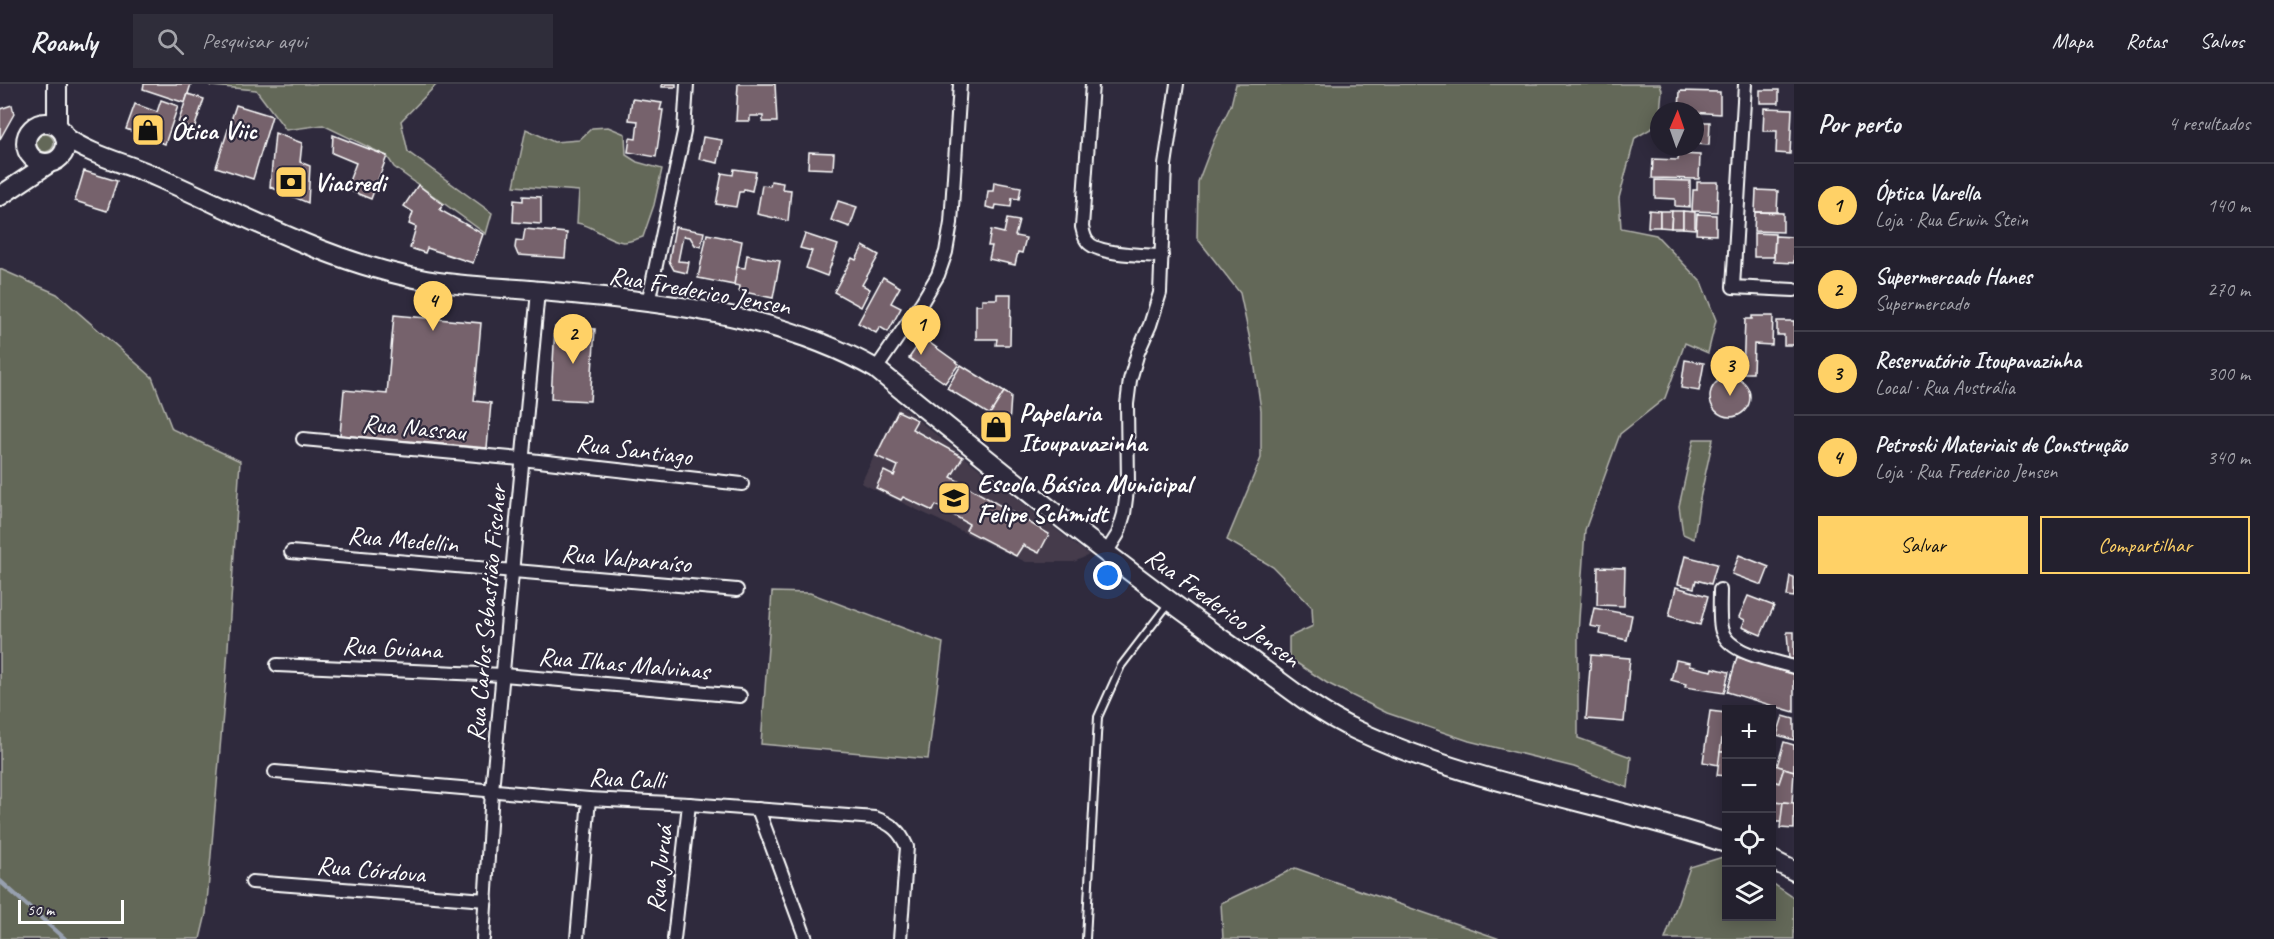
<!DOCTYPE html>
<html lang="pt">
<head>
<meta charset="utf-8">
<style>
  body { margin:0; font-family:Caveat,sans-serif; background:#2f2d3a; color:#f1f3f6 }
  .controls { position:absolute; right:18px; bottom:18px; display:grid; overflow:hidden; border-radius:0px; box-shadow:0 3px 15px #0003 }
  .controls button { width:54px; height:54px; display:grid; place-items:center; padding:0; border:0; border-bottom:2px solid #403e4a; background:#23202e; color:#f1f3f6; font:30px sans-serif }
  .compass { position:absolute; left:1650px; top:18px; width:54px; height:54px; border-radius:50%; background:#23202e; box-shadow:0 3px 15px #0003; rotate:2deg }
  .scale { position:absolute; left:18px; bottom:15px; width:106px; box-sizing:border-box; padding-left:6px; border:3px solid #fff; border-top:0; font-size:16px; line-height:21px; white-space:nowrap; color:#fff; -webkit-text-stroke:4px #2f2a3d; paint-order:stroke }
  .you { position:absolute; left:1108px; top:492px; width:21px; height:21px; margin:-15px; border:4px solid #fff; border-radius:50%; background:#1a73e8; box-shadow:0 0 0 9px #1a73e833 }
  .badge { display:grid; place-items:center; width:39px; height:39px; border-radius:50%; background:#ffd166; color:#111; font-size:20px; font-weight:700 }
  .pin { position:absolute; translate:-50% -50px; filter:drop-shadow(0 2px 3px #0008) }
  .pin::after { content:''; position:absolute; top:32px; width:21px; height:18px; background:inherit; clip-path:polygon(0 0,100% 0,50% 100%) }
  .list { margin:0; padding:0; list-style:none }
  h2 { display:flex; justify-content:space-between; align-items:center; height:78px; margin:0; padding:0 24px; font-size:26px }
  h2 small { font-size:20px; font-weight:400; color:#a3a3aa }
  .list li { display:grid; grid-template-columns:39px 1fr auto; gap:18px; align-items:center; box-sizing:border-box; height:84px; padding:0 24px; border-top:2px solid #403e4a }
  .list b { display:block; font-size:22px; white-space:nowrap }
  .list p { margin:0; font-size:20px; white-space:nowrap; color:#a3a3aa }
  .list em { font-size:20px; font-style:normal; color:#a3a3aa }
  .actions { display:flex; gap:12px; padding:18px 24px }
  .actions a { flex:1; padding:14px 0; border:2px solid #ffd166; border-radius:0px; text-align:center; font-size:21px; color:#ffd166 }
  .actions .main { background:#ffd166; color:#111 }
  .icon { flex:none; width:33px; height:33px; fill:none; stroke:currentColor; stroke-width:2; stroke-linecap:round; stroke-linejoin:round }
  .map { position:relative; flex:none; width:1794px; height:855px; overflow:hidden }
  header { display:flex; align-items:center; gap:36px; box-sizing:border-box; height:84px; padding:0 30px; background:#23202e; border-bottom:2px solid #403e4a }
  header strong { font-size:28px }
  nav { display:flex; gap:33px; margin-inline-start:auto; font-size:21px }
  .search { width:420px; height:54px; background:#2f2d3a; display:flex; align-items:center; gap:15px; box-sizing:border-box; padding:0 21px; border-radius:0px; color:#a3a3aa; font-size:22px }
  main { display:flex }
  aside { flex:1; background:#23202e }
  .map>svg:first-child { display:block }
  .built { fill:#443b4b }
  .green { fill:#646758; stroke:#b2b3ac; stroke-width:1.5 }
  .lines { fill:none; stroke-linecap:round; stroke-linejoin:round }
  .stream { stroke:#97a0af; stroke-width:4.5 }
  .building { fill:#76626c; stroke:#fff; stroke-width:1.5 }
  .service-casing { stroke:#fff; stroke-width:10 }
  .minor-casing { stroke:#fff; stroke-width:16 }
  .secondary-casing { stroke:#fff; stroke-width:22 }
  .service { stroke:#2f2a3d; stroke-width:6 }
  .minor { stroke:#2f2a3d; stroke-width:12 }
  .secondary { stroke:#2f2a3d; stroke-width:18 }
  .labels { text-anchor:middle; stroke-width:4.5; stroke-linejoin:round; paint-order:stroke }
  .poi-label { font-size:26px; font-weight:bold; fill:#fff; stroke:#2f2a3d; text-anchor:start }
  .street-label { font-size:26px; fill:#fff; stroke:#2f2a3d }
</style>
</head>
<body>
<header>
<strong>Roamly</strong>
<div class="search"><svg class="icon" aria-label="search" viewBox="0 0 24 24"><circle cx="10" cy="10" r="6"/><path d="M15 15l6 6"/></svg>Pesquisar aqui</div>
<nav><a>Mapa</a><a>Rotas</a><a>Salvos</a></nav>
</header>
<main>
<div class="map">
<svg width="1794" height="855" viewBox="0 0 1794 855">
  <rect width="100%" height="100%" fill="#2f2a3d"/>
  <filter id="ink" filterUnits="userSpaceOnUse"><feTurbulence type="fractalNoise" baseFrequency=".0167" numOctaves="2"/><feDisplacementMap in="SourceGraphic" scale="12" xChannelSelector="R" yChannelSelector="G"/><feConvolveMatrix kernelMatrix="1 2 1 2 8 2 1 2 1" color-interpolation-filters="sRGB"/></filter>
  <g filter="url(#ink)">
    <path class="built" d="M899,321l136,108 54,42 -15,7h-48l-165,-79z"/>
    <g class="green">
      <path d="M208,0h229l-36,37 7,31 84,61 -6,21 -92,-67 -7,-11 -64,-31 -37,5 -30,-40 -45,-4z"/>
      <path d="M1236,0h424l2,6 -3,34 -24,14 -16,60 2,30 35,7 45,47 15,38 -8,33 -23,-10 -20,55 -45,36 -35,96 -7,104v104l53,19 -3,31 -54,-21 -105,-26 -82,-28 -60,-30 -38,-25v-21l24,-11 -1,-19 -39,-40 -46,-27 34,-82v-48l-8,-56 -13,-61 -43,-55 1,-56 16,-42 17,-35z"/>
      <path d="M608,43l17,7 1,21 11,7 25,7 -8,36 -11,32c-6,2 -14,5 -20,5 -17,-2 -29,-17 -46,-19l2,-32 -65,-5 12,-57 28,13 25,-2 13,-12z"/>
      <circle cx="45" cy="59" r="9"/>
      <path d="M0,185l57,25 95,83 20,52 68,32 -14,217 -20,236 -6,25h-200z"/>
      <path d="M1694,355h19l-14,64 -5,36 -11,-5 -4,-28z"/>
      <path d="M772,508l38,1 133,50 -15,116 -167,-15z"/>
      <path d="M1726,772v60h46v-33l22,15v41h-129l25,-72z"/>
      <path d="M1295,784l205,71h-277l-2,-36z"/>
    </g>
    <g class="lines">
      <path class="stream" d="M0,797l65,58"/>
    </g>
    <g class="building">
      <path d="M144,0h47l-6,19 -42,-14z"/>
      <rect x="662" y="0" width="14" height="3"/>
      <path d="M738,0h37l2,38h-14v-6h-13v5h-14z"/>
      <rect x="1760" y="6" width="19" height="13"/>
      <path d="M1680,7l40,1v22l-41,-3z"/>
      <path d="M188,10l16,5 -10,30 -16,-6z"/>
      <path d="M632,15l30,4 -2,7h3l-7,47 -28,-5 2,-14 6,1 2,-18 -9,-1z"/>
      <path d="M161,16l17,6 -13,38 -39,-15 9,-25 22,8z"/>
      <path d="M12,21l2,9 -14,25v-30z"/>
      <path d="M236,21l36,11 -19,63 -37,-12z"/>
      <path d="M1764,24l28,1 -2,45 -14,-1 1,-22h-14z"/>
      <path d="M1695,30h3v8h12l-1,23 -14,-1z"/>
      <path d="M275,49l27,10 -2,19 10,4 -2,37 -38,-16z"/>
      <path d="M333,51l54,21 -16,43 -25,-10 10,-26 -24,-10z"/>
      <path d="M703,53l19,3 -4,23 -19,-4z"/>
      <path d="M809,68l25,1 -1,16 -25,-1z"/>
      <path d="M1679,70l21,1 -1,24 -47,-1 1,-19 25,1z"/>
      <path d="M734,85l22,3 -4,19 -8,-2 -1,3h-4l-3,15 -20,-3 6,-31 11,2z"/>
      <path d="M84,87l33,10 -10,30 -32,-10z"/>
      <path d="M1655,96l35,1v26l-15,-1v-7l-20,-1z"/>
      <path d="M771,97l12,2 -1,6 9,1 -3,31 -31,-7 5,-29 8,1z"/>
      <path d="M994,98l27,5 -2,12 -7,-1 -1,9 -15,-2 -1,4 -9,-2 2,-16h5z"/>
      <path d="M1697,98h21l-1,30 -25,-1 1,-21h4z"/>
      <path d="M418,101l25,19 -3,6 43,24 -10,29 -46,-15 -2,5 -15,-5 6,-21 -7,-3 4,-12 -9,-6z"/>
      <path d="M1756,106l22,1 -1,21h-22z"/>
      <path d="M523,112l18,1v27l-28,-2 1,-22 9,1z"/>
      <path d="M838,117l19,6 -7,20 -19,-7z"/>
      <path d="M1649,126l11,1v16h-12z"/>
      <path d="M1660,127h12l-1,17 -11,-1z"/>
      <path d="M1672,127h11v17h-12z"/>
      <path d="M1683,127l12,1v17l-12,-1z"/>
      <path d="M1755,128l28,1v19l-29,-1z"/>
      <path d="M1697,130l19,1v20l-20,-1z"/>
      <path d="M1007,135l12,2 -4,15 11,2 -4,15 -4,-1 -3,13 -26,-6 3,-13h-4l3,-16 13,3z"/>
      <path d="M675,143l29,5 -3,15 -6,-2 -5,-8 -7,-1 -5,25 11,1 -2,11 -13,-3 -5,-9z"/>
      <path d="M525,145l42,4 -2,25 -47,-3 -3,-7 1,-8 7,1z"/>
      <path d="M1754,149l21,1 -1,23h-20z"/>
      <path d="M707,150l35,7 -8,44 -36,-7z"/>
      <path d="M805,150l33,11 -11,31 -21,-8 6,-17 -12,-3z"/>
      <path d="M1775,152l19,1v26l-20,-1z"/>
      <path d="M863,162l16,9 -17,30 8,4 -9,18 -27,-15 18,-34 4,2z"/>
      <path d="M747,171l33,6 -7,37 -34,-7 1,-5 -6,-1 3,-18 8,1z"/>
      <path d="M883,193l17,10 -9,16 10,5 -13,24 -8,-5 -4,6 -18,-10z"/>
      <path d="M997,210h14l-1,51h-14l1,-6h-21v-34h6v-6h15z"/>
      <path d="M394,231l87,8 -7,78 17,2 -4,45 -147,-13 4,-45 43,4z"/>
      <path d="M1752,232h21l-1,29 -18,-1 -1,29h-10l2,-54h7z"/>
      <path d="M1777,237h17v24h-10v-10h-7z"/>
      <path d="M555,243l40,2 -5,72 -39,-2z"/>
      <path d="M923,254l36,26 -14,19 -36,-25z"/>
      <path d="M1685,276l19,3 -5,28 -18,-3z"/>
      <path d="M961,281l43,27 -14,23 -43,-27z"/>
      <circle cx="1730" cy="313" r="20"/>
      <path d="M1004,308l7,4 -3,44 -25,-15z"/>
      <path d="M898,327l19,9 -5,9 51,28 -12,20 98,57 -10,19 -16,-8 -7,11 -50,-26 3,-6 -33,-19 -3,6 -30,-14 -2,3 -25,-12 8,-17 10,5 4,-10 -22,-10z"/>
      <path d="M1739,471l30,12 -7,18 -30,-11z"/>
      <path d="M1685,472l32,8 -6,20 -15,-4 -2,8 -16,-4z"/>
      <path d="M1598,483l27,1 -1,38 -27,-1z"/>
      <path d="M1790,492l4,1v20l-7,-1z"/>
      <path d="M1676,503l32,9 -8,29 -31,-9z"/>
      <path d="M1748,512l26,10 -13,29 -19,-8 3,-7 -6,-3z"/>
      <path d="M1594,524l38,7 -5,25 -27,-6 1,-6 -11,-2z"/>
      <path d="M1787,548h7v29l-5,-2z"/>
      <path d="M1591,571l39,3 -6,64 -38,-3z"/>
      <path d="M1737,573l57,17v38l-67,-20z"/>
      <path d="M1676,576l14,3 -1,3 23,5 1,-3 16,4 -5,21 -39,-6 1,-3 -15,-4z"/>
      <path d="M1710,627l16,2 -7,52 -16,-3z"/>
      <path d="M1783,632l11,3v21l-17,-5z"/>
      <path d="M1725,635h1v33h-6z"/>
      <path d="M1784,658l10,3v26l-17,-5z"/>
      <path d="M1720,668h6v24l-9,-1z"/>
      <path d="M1772,680l12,4 -5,15 -7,-2z"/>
      <path d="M1784,684l10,3 -2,32 -20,-2v-20l7,2z"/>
      <path d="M1772,717l11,1 -2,20h-9z"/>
      <path d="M1783,718l11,1v26l-14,-1z"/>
    </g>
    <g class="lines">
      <defs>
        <path id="service" d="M1086,855l12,-222 23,-51 48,-63"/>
        <g id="minor">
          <path d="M1092,0l-10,143c1,4 2,10 5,14 9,14 58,14 75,15"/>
          <path d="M1745,0l-12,203 61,3"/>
          <path d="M648,219l36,-171 3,-48"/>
          <path d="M876,285l46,-67 16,-27 8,-23 5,-29 9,-139"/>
          <path d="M303,355l218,20 221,25"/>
          <path d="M291,468l446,38"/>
          <path d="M1106,469l12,-19 6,-20 4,-31 -1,-79 3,-24 8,-28 12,-27 10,-32 5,-128 12,-81"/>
          <path d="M1720,506c0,12 -1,26 1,38 5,26 51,32 73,39"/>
          <path d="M277,581l227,10 236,21"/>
          <path d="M275,688l314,27 100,5 186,14c17,6 25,13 32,29l-7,92"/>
          <path d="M758,725l48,130"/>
          <path d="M252,798l234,18"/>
          <path d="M483,855l9,-148 46,-500"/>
          <path d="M577,855l12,-140"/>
          <path d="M674,855l15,-135"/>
        </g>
        <g id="secondary">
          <path d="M57,0v42"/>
          <circle cx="46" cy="59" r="20"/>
          <path d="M65,53c27,19 61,26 92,40 87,38 174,87 269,103 35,6 70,7 104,10 118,11 242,20 346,79 117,95 234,191 357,278 40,28 79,63 123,83 117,55 249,72 370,113"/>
          <path d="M0,112l48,-32"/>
          <path d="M1772,776l22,11"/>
        </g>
      </defs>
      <use href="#service" class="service-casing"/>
      <use href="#minor" class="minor-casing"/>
      <use href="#secondary" class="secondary-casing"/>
      <use href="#service" class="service"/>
      <use href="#minor" class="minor"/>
      <use href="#secondary" class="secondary"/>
    </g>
  </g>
  <defs>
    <symbol id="shop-square" viewBox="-11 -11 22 22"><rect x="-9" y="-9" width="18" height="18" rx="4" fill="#ffd166" stroke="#2f2a3d"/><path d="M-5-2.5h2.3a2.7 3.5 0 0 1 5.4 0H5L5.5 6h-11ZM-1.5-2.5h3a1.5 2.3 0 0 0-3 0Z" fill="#111"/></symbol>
    <symbol id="bank-square" viewBox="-11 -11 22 22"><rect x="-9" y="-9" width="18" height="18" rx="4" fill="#ffd166" stroke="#2f2a3d"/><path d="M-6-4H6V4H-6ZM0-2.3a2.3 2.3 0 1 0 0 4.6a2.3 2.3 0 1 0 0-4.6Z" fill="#111"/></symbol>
    <symbol id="school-square" viewBox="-11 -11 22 22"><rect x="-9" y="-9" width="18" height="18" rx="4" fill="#ffd166" stroke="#2f2a3d"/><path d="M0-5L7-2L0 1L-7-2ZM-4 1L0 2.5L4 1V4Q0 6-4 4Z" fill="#111"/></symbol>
  </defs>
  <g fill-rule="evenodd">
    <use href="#shop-square" x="129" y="27" width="38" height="38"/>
    <use href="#bank-square" x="272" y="79" width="38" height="38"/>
    <use href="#shop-square" x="977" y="324" width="38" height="38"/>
    <use href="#school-square" x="935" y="395" width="38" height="38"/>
  </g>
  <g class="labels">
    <g class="poi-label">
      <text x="171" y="55">Ótica Viic</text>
      <text x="314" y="107">Viacredi</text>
      <text x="1019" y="337">Papelaria<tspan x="1019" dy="30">Itoupavazinha</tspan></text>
      <text x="977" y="408">Escola Básica Municipal<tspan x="977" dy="30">Felipe Schmidt</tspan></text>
    </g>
    <g class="street-label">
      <text transform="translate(700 206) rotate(10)" y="9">Rua Frederico Jensen</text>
      <text transform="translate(414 343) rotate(5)" y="9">Rua Nassau</text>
      <text transform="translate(634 365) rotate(7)" y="9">Rua Santiago</text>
      <text transform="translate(403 455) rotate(5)" y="9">Rua Medellin</text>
      <text transform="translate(626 474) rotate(5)" y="9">Rua Valparaíso</text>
      <text transform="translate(1223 523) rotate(36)" y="9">Rua Frederico Jensen</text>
      <text transform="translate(486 529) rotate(-85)" y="9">Rua Carlos Sebastião Fischer</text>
      <text transform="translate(392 563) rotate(3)" y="9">Rua Guiana</text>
      <text transform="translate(624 579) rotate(5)" y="9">Rua Ilhas Malvinas</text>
      <text transform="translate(627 694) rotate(3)" y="9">Rua Calli</text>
      <text transform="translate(371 785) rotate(5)" y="9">Rua Córdova</text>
      <text transform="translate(659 785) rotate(-84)" y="9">Rua Juruá</text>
    </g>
  </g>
</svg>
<div class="controls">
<button>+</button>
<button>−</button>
<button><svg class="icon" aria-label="locate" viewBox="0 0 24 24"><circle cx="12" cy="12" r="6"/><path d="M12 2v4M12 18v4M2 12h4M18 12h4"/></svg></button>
<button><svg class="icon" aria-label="layers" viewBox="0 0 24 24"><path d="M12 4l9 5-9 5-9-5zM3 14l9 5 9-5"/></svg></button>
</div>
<svg class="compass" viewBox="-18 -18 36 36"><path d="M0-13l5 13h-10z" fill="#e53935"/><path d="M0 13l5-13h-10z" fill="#a3a3aa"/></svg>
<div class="scale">50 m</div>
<div class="you"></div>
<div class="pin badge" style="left:921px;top:271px">1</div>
<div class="pin badge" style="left:573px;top:280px">2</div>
<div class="pin badge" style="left:1730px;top:312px">3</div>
<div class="pin badge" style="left:433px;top:247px">4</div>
</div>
<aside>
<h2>Por perto<small>4 resultados</small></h2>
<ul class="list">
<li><span class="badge">1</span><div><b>Óptica Varella</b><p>Loja · Rua Erwin Stein</p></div><em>140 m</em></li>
<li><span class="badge">2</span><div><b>Supermercado Hanes</b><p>Supermercado</p></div><em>270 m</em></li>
<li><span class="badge">3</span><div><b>Reservatório Itoupavazinha</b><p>Local · Rua Austrália</p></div><em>300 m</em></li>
<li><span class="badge">4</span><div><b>Petroski Materiais de Construção</b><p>Loja · Rua Frederico Jensen</p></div><em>340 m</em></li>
</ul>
<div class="actions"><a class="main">Salvar</a><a>Compartilhar</a></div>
</aside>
</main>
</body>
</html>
